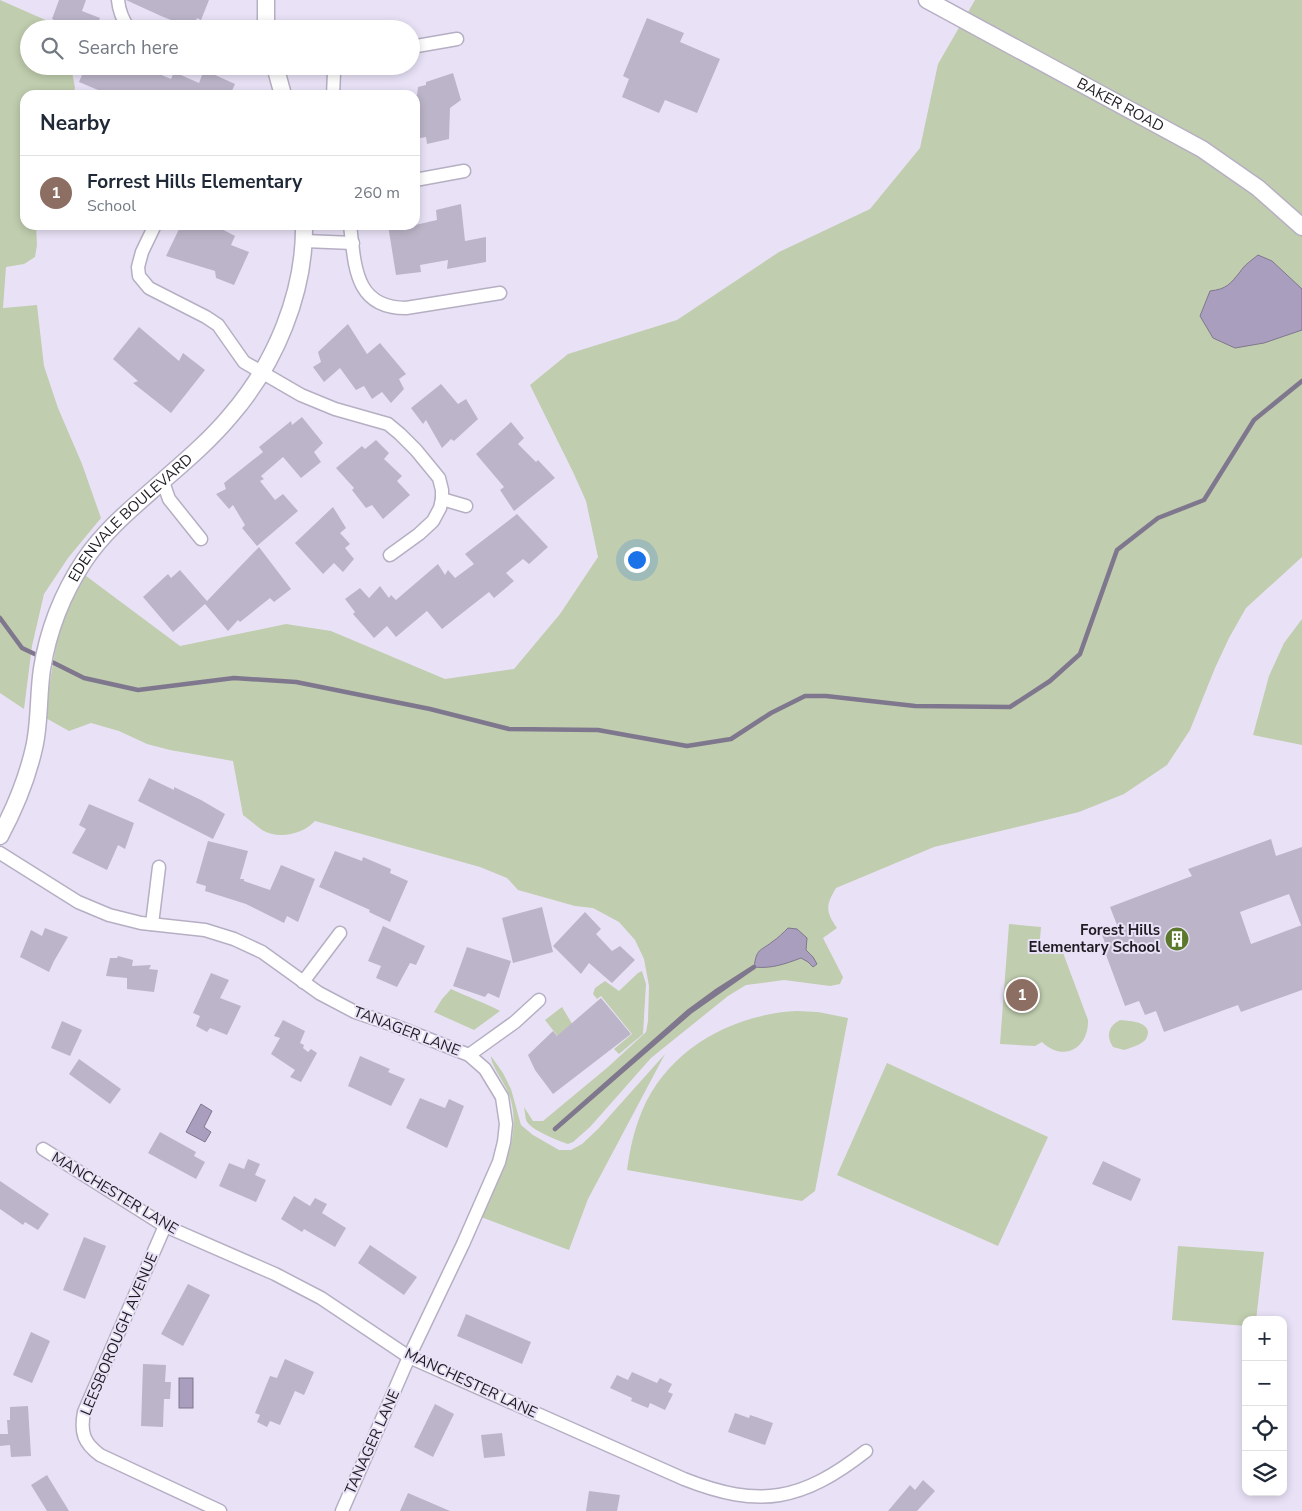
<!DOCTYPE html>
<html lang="en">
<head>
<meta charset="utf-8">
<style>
  body { margin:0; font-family:"Nunito Sans",sans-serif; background:#f2f2f3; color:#1f2937 }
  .controls { position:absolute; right:15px; bottom:15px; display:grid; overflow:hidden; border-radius:10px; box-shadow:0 2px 8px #0003 }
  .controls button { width:45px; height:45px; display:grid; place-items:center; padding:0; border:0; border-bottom:1px solid #e0e1e3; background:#fff; color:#1f2937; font:25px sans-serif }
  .you { position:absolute; left:636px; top:559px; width:18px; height:18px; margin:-12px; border:4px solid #fff; border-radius:50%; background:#1a73e8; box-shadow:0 0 0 8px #1a73e833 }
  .badge { display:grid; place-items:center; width:32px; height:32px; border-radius:50%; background:#5c782c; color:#fff; font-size:16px; font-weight:700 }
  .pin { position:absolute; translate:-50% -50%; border:2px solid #fff; box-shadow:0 1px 5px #0006 }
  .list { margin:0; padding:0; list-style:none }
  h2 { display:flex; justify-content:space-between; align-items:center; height:65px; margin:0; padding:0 20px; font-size:21px }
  h2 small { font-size:16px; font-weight:400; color:#747a83 }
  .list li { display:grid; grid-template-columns:32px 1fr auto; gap:15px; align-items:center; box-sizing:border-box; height:75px; padding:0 20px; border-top:1px solid #e0e1e3 }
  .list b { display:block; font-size:19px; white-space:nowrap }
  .list p { margin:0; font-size:16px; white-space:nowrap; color:#747a83 }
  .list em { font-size:16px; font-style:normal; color:#747a83 }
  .icon { flex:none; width:28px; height:28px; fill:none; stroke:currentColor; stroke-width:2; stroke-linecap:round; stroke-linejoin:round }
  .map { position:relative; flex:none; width:1302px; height:1511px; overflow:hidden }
  .search { position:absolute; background:#fff; box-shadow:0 2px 8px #0003; left:20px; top:20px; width:400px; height:55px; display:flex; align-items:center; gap:12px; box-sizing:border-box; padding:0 18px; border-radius:28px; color:#747a83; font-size:19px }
  .panel { position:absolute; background:#fff; box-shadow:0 2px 8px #0003; left:20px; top:90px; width:400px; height:140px; border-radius:15px }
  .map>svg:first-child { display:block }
  .green { fill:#c0cdae }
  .water { fill:#a99ebd; stroke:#7f778e }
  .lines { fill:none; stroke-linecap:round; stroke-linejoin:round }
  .stream { stroke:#7f778e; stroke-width:4.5 }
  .building { fill:#bcb5c9 }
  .street-casing { stroke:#b6afc3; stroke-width:15 }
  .secondary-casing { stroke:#b6afc3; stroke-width:19 }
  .street { stroke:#fff; stroke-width:12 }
  .secondary { stroke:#fff; stroke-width:16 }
  .labels { text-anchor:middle; stroke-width:4; stroke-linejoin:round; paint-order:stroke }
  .street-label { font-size:15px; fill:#1e1b22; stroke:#e9e2f7 }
  .poi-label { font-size:15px; font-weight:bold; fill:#1e1b22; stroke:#e9e2f7; text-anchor:end }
</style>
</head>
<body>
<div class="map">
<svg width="1302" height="1511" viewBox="0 0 1302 1511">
  <rect width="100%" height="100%" fill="#e9e2f7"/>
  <g class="green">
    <path d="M0,0l66,29h-37v37h42l4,22 -2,7h-48v130h11l1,20 -2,12 -11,7 -18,3 -3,41 34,-3 7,61 14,42 24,56 19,54 -33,40 -24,36 -12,52 -8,63 -24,-16z"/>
    <path d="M975,0h327v557l-56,51 -17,30 -14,30 -25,62 -23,35 -43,29 -45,18 -145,35 -98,41c-10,17 -11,23 1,40l-14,10 20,39 -3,7 -10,2 -46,-6 -38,5 -18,11 -77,62 -61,69 -17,15 -5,2c-11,-4 -38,-14 -42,-24 -1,-4 -1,-9 -2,-13l9,14h10l65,-54 38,-35 2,-11 1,-35 -5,-27 -9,-19 -16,-18 -26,-14 -18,-2 -57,-16 -11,-12 -27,-11 -165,-46c-12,13 -36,19 -53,9 -6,-5 -13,-10 -19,-15l-10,-54 -63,-11 -23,-6 -28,-13 -28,-8 -22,8 -25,-14 26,-153 110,82 106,-22 45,7 114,48 69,-10 46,-55 38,-57 -12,-56 -13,-29 -43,-87 38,-31 109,-34 102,-68 91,-43 50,-61 18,-84z"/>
    <path d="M1302,619v126l-49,-10 16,-59 15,-33z"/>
    <path d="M1009,924l32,3 -1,12 5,12 7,1 10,-2 26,70c1,28 -24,43 -46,22l-7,4 -35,-2z"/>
    <path d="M642,971l4,13 -3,50 -24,20 -5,-5 18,-15 -31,-38 -4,3 -4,-5 2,-6 10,-7 14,10 19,-18z"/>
    <path d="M451,989c16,8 33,13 49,22l-26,19 -40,-18 8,-13z"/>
    <path d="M562,1007l15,25 -14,11 -18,-23z"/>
    <path d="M797,1011l21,1 30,6 -33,173 -13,10 -175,-31c3,-21 7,-40 15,-59 26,-62 91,-97 155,-100z"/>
    <path d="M1120,1020c8,1 27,1 28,12 0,4 -2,8 -5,10 -6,4 -13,6 -19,8l-11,-3c-7,-11 -5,-21 7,-27z"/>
    <path d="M665,1054l-77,145 -19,51 -88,-33c17,-37 42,-78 29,-120 -4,-13 -19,-31 -19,-41l12,17 8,16 10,36 12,10 26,15h12l11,-6 16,-15z"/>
    <path d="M887,1063l161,74 -50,109 -161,-71z"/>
    <path d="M1178,1246l86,6 -8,68h-10v6l-74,-6z"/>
  </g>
  <g class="water">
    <path d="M1258,255l14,6 30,28v41l-38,13 -29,5 -22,-10 -13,-22 10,-25c17,-2 20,-7 30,-19 4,-7 12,-12 18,-17z"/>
    <path d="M788,928l9,1 10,9 -1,12 7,7 4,7 -4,3 -5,-5 -7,-4c-16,6 -30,11 -47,9 3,-19 5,-15 18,-25 6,-4 11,-9 16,-14z"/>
    <path d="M201,1104l11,7 -8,16 7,5 -6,10 -19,-10z"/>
    <rect x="179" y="1378" width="14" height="30"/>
  </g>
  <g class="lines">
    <g class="stream">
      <path d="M0,618l22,30 19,9"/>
      <path d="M48,660l36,18 54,12 96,-12 62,4 134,27 79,20 89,1 89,16 44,-7 40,-26 34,-17h21l89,10 95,1 40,-26 30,-27 37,-104 41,-32 46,-18 50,-80 48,-39"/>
      <path d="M754,967l-64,45 -135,117 134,-118 26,-19z"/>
    </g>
  </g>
  <g class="building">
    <path d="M59,0h27l-4,11 18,7 -4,11h-20l-24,-10z"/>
    <path d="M126,0h83l-8,20 -4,-2 -4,11 -32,-13z"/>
    <path d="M647,18l37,15 -4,9 40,17 -23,54 -32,-13 -6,13 -37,-16 7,-18 -6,-3z"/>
    <path d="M86,66h54l31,13 3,-7 25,11 5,-13 31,14 -5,11h-120l-31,-13z"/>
    <path d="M453,73l8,27 -11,8 -1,31 -22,5 -1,-7 -11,2v-43l2,-1 1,-8 8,-2v-3z"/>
    <path d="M461,204l4,37 21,-4v25l-39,7 1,-9 -28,5 1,7 -25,3 -8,-50h27l22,-5 -1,-10z"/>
    <path d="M181,225h33l21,11 -4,9 18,7 -15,33 -18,-7 -1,-7 -49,-15z"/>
    <path d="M348,324l19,30 13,-11 26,31 -7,5 5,10 -13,14 -9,-11 -10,7 -8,-13 -8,4 -16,-22 -16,14 -11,-15 8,-5 -3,-10z"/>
    <path d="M139,327l40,34 4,-8 22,17 -34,43 -38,-30 5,-2 -25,-22z"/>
    <path d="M441,384l17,20 8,-5 12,20 -24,22 -3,-2 -9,9 -16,-28 -3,4 -12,-16z"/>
    <path d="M302,417l21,26 -9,9 7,10 -20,16 -18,-21 -22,19 3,3 -4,2 15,19 8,-6 15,17 -41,35 -15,-18 3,-3 -12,-20 -4,4 -13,-15 10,-5 -2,-6 39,-31 -4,-5 32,-26 1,4z"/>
    <path d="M511,422l13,16 -6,6 18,18 2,-2 17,18 -41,33 -14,-21 4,-3 -28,-33z"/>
    <path d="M376,440l13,13 -5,6 18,17 -5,5 13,14 -27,24 -11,-14 -6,3 -14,-18 2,-2 -18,-20 26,-22 3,3z"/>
    <path d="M333,507l13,21 -6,5 10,11 -5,4 9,11 -11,13 -9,-9 -11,11 -28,-31z"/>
    <path d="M517,514l31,33 -19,17 -6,-5 -17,14 8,8 -20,17 -5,-6 -47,37 -15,-18 -31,26 -9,-11 -13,12 -21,-24 2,-2 -10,-13 15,-11 9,10 11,-12 9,12 2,-3 5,5 42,-36 7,11 3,-5 7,8 19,-14 -9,-10z"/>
    <path d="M259,547l32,42 -17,13 -4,-4 -30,24 -2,-2 -10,11 -23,-27 -32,28 -30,-35 25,-23 3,4 9,-8 27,31z"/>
    <path d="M149,778l25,12v-3l27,13 24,14 -12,25 -75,-38z"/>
    <path d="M89,804l45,19 -9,26 -7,-4 -11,25 -35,-17 14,-24 -7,-4z"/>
    <path d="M1271,839l5,17 26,-9v78h-1l-12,-31 -49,18 11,32 51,-19v65l-61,22 -3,-7 -74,27 -8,-21 -11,4 -6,-14 -14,5 -23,-62 3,-1 -3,-8 17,-5 -9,-23 82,-31 -4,-7z"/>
    <path d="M208,841l40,10 -8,28h4v2l26,9 11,-25 34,14 -17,43 -11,-6 -3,7 -38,-19 -41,-13 1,-5 -10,-3z"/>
    <path d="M335,851l27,10 1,-4 28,12 -1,4 18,8 -18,41 -21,-10 1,-2 -51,-23z"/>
    <path d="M542,907l11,45 -40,11 -11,-45z"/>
    <path d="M585,912l16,17 -5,5 16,17 8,-5 15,14 -23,23 -23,-20 -8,11 -28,-28z"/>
    <path d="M383,926l42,20 -9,19 -6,-2 -13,24 -21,-9 5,-12 -13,-5z"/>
    <path d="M45,928l23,9 -14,24 -5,11 -29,-15 11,-27 11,6z"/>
    <path d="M467,947l44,14 -12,37 -11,-5 -3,4 -32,-11z"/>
    <path d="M118,956l15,4 -1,6 19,-1 -2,4 9,1 -4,22 -27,-3v-11l-21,-2 4,-18h7z"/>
    <path d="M211,973l18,7 -9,18 21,8 -14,29 -17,-7 -3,4 -11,-6 4,-10 -7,-3z"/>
    <path d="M601,998l30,36 -78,60 -18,-24 -7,-15 25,-24 4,5z"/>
    <path d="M283,1020l22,11 -5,12 4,2 -1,3 5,4 3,-3 6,4 -16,29 -11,-5 5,-7 -24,-16 9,-16 -6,-2z"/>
    <path d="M62,1021l20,9 -12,26 -19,-8z"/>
    <path d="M360,1056l30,13 -2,3 17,7 -14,27 -43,-20z"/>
    <path d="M79,1059l42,30 -11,15 -41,-30z"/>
    <path d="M420,1098l25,10 4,-9 15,7 -17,42 -41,-20z"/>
    <path d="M160,1132l36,20 -2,4 11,6 -9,17 -48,-26z"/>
    <path d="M248,1159l12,5 -5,11 11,5 -10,22 -37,-16 10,-23 15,6z"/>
    <path d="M1103,1161l38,18 -10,22 -39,-17z"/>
    <path d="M0,1181l49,33 -11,16 -13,-8 -2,3 -23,-16z"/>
    <path d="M294,1196l16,10 5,-8 12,6 -5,9 24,15 -11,19 -31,-18 -2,3 -21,-13z"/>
    <path d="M84,1237l22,9 -21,53 -22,-9z"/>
    <path d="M370,1245l47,32 -13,18 -46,-32z"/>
    <path d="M188,1284l22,11 -27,51 -22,-12z"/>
    <path d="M466,1314l65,28 -9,22 -65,-28z"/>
    <path d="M31,1332l19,9 -18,42 -19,-8z"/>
    <path d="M285,1359l29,13 -10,23 -9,-4 -15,34 -10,-4 -3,6 -10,-5 3,-7 -5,-2 15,-37 7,2z"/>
    <path d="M143,1364l23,1 -1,17h6l-1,17h-6l-1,28 -22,-1z"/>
    <path d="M632,1372l25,11 3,-5 12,6 -4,8 5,2 -8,16 -15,-7 -2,5 -17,-7 1,-3 -22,-10 7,-13 11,5z"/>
    <path d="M435,1404l19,10 -21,43 -19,-10z"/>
    <path d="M28,1406l3,50 -20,1 -1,-12 -10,1v-12h8l-1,-14h3v-13z"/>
    <path d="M735,1413l14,5 1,-3 23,8 -8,22 -37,-13z"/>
    <path d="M502,1433l3,23 -21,2 -3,-23z"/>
    <path d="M47,1475l22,36h-22l-16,-26z"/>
    <path d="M923,1480l12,11 -18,20h-29l22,-26 5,5z"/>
    <path d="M589,1491l31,4 -3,16h-31z"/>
    <path d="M408,1493l42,18h-50z"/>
  </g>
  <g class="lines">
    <defs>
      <g id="street">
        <path d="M118,0c1,11 4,19 11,29"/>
        <path d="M411,47l46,-8"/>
        <path d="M333,95l1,-22 5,-7"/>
        <path d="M415,180l49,-9"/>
        <path d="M155,225l-13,27 -4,15 1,9 10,12 57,29 12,8 26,37 57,33 34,14 53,15 12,10 16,16 23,28 3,12v9l-2,9 -7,13 -14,13 -29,21"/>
        <path d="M350,225c5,40 4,83 56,83l94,-15"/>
        <path d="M305,241l48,2"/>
        <path d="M163,482l6,17 32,40"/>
        <path d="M442,499l24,7"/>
        <path d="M0,853l78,49 31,13 32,8 64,7 29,9 28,13 57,41 36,19 38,13 76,30 16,14 17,28 4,27 -2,18 -5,20 -36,82 -54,113 -67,154"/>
        <path d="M152,924l7,-57"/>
        <path d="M303,982l37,-49"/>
        <path d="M469,1055l46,-33 24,-22"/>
        <path d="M43,1149l122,77 110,48 46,24 88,59 275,122c76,30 118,22 182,-28"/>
        <path d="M165,1226l-81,186c-4,21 0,31 16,43l120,56"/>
      </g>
      <g id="secondary">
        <path d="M266,0v29"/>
        <path id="s1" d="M927,0l275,149 56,39 44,39"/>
        <path d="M275,66l8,29"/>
        <path id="s2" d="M0,836c15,-28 27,-57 34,-88 6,-25 4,-53 8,-79 6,-38 21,-76 42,-108 22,-33 53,-57 82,-83 23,-20 46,-40 65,-63 44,-51 74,-122 73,-190"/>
      </g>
    </defs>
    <use href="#street" class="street-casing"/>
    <use href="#secondary" class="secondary-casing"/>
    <use href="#street" class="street"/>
    <use href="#secondary" class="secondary"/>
  </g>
  <defs>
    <symbol id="building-disc" viewBox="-11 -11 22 22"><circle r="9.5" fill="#5c782c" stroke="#e9e2f7"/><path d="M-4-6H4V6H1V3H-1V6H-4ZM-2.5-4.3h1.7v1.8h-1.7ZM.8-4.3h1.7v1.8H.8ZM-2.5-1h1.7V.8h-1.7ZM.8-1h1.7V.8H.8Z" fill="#fff"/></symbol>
  </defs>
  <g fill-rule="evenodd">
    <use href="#building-disc" x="1163" y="925" width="28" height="28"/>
  </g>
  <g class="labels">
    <g class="street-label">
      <text dy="5" stroke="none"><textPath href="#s1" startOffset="220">BAKER ROAD</textPath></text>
      <text dy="5" stroke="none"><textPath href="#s2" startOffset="354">EDENVALE BOULEVARD</textPath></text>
      <text transform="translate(407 1031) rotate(21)" y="5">TANAGER LANE</text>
      <text transform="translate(115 1193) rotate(31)" y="5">MANCHESTER LANE</text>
      <text transform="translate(119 1334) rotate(-67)" y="5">LEESBOROUGH AVENUE</text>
      <text transform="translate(471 1383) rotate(25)" y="5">MANCHESTER LANE</text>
      <text transform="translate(372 1442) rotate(-66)" y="5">TANAGER LANE</text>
    </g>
    <g class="poi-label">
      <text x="1160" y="935">Forest Hills<tspan x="1160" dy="17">Elementary School</tspan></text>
    </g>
  </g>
</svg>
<div class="controls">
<button>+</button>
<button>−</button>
<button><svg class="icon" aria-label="locate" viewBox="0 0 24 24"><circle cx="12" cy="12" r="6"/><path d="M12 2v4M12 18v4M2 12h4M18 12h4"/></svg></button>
<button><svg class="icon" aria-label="layers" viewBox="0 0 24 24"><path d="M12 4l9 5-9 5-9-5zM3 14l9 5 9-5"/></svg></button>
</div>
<div class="you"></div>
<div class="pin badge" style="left:1022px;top:995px;background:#8d6e63">1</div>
<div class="search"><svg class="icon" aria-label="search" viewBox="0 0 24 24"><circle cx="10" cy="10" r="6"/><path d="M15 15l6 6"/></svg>Search here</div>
<section class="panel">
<h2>Nearby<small></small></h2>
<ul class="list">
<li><span class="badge" style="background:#8d6e63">1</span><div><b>Forrest Hills Elementary</b><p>School</p></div><em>260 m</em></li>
</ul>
</section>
</div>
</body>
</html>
